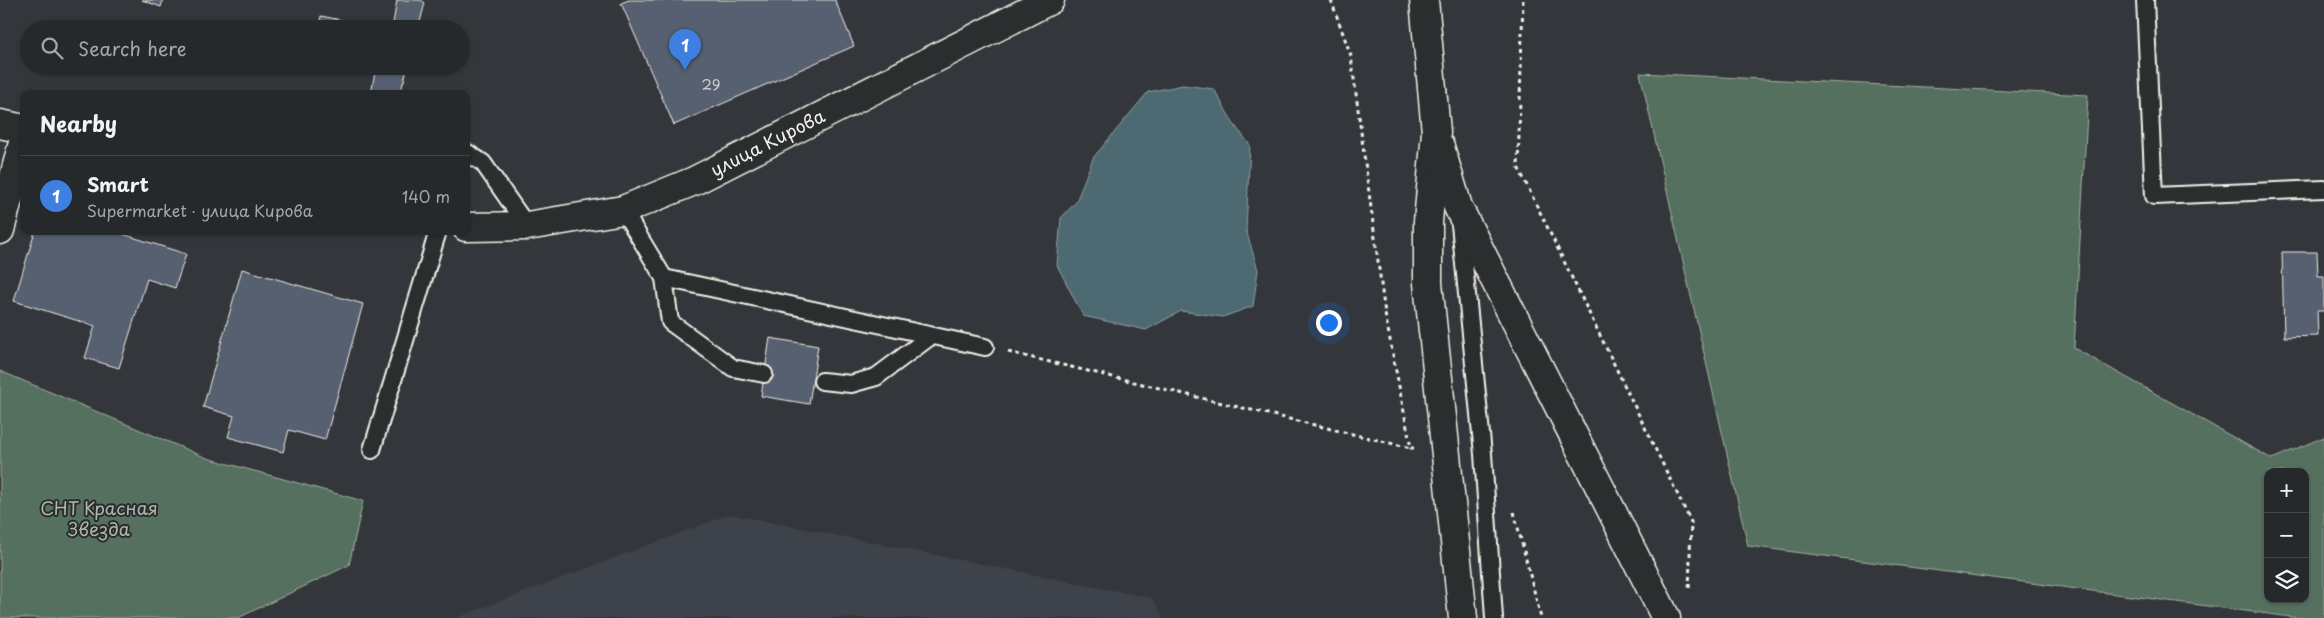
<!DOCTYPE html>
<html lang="en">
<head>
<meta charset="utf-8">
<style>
  body { margin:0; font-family:"Playpen Sans",sans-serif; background:#2e3134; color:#f1f3f6 }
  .controls { position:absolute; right:15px; bottom:15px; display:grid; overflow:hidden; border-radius:10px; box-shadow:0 1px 4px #0004 }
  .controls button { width:45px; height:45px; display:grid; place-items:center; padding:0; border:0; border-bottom:1px solid #424548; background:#26292c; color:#f1f3f6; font:25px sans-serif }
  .you { position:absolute; left:1328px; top:322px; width:18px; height:18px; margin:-12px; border:4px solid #fff; border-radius:50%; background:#1a73e8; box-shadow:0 0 0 8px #1a73e833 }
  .badge { display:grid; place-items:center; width:32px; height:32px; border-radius:50%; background:#8c9099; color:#fff; font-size:16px; font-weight:700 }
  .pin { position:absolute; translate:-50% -41px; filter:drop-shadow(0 1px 2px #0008) }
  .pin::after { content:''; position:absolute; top:26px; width:18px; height:15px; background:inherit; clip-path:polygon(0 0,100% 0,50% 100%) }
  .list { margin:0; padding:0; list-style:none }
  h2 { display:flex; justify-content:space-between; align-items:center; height:65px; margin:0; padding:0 20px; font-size:21px }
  h2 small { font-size:16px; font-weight:400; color:#a4a6a9 }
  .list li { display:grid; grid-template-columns:32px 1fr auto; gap:15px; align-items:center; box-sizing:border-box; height:80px; padding:0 20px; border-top:1px solid #424548 }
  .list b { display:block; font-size:19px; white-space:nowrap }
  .list p { margin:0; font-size:16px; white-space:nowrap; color:#a4a6a9 }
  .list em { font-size:16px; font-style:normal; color:#a4a6a9 }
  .icon { flex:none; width:28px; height:28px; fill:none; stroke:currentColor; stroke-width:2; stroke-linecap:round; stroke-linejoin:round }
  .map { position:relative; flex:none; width:2324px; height:618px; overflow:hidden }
  .search { position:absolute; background:#26292c; box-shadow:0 1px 4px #0004; left:20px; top:20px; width:450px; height:55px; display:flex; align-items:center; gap:12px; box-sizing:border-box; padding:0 18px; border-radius:28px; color:#a4a6a9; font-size:19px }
  .panel { position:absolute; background:#26292c; box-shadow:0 1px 4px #0004; left:20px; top:90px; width:450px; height:145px; border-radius:10px }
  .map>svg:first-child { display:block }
  .built { fill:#3e434b }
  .green { fill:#56705e; stroke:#a5b0a3; fill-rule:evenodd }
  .water { fill:#4d6972; stroke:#909fa1 }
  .building { fill:#566071; stroke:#f4f1e8 }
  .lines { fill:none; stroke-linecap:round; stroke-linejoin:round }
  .lane-casing { stroke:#f4f1e8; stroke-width:20 }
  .street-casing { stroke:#f4f1e8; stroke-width:31 }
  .secondary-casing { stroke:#f4f1e8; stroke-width:31 }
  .path { stroke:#f4f1e8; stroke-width:3; stroke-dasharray:4 4; stroke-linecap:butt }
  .lane { stroke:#2a2d2e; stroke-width:16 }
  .street { stroke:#2a2d2e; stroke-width:28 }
  .secondary { stroke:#2a2d2e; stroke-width:28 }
  .labels { text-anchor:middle; stroke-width:4; stroke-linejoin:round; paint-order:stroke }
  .number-label { font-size:15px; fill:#cccdca }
  .street-label { font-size:18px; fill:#f4f1e8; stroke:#2a2d2e }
  .park-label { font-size:18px; fill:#adb7aa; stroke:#2a2d2e }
</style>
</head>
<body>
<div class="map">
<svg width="2324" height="618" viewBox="0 0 2324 618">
  <rect width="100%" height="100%" fill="#33373b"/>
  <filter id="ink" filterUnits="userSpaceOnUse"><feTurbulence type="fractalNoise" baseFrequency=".02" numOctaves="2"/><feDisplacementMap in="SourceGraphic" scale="10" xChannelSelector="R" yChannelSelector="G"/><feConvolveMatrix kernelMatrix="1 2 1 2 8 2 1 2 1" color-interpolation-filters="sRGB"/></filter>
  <g filter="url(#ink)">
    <path class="built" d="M730,514l422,84 12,20h-708z"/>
    <g class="green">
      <path d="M1640,73l448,22 -14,253 198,111 52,-22v181h-25l-551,-72zM2268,472h37v127h-37z"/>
      <path d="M0,371l207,87 156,43 -14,64 -111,53h-238z"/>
    </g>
    <path class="water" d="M1183,85l31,4 19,34 17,22 -4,85 12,40 -5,36 -30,11 -42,-6 -35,19 -63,-14 -26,-51 4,-47 15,-16 17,-44 55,-66z"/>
    <g class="building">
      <path d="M142,0h21l-2,7z"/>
      <path d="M397,0h24l4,3 -7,26h-26z"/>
      <path d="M629,0h206l19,46 -180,79 -53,-122z"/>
      <path d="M321,16l65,13h-67z"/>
      <path d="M294,26l16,3h-16z"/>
      <path d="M305,66h24l-1,5z"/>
      <path d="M376,66h32l-8,28h-29z"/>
      <path d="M35,231h78l73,23 -11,34 -28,-9 -28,89 -34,-10 10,-32 -81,-25z"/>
      <path d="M2282,252h35l1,24h6v35h-7l1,25 -34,1z"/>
      <path d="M242,269l121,35 -38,136 -36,-10 -6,22 -55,-15 6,-21 -31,-9z"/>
      <path d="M770,338l48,8 -9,58 -48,-8z"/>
    </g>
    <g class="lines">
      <defs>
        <g id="lane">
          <path d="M2145,0l9,196 170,-7"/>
          <path d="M466,152l17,11 44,63"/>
          <path d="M623,210l41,68 321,69"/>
          <path d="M1460,224l23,230 11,164"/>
          <path d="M664,278l6,44 63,46 31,6"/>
          <path d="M822,381l29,3 25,-7 55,-41"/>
          <path d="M372,450l66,-219"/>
        </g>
        <path id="street" d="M0,230l24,-91"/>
        <g id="secondary">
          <path d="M1424,0l12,132 -8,90v61l35,335"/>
          <path d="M0,124l24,5"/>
          <path d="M1440,147l18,60 208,411"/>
          <path id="s1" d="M466,227l61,-1 96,-16 71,-29 356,-181"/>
        </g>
      </defs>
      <use href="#lane" class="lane-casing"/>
      <use href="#street" class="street-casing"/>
      <use href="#secondary" class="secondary-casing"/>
      <g class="path">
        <path d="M1331,0l20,56 34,258 26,134h3"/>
        <path d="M1523,0l-5,167 173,355 -2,70"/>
        <path d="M1008,352l403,96"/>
        <path d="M1514,512l27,106"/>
      </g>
      <use href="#lane" class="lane"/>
      <use href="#street" class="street"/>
      <use href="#secondary" class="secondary"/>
    </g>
  </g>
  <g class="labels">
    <g class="number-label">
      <text x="711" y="90">29</text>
    </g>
    <g class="street-label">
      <text dy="6" stroke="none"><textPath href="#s1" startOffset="318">улица Кирова</textPath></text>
    </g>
    <g class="park-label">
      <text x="99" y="515">СНТ Красная<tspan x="99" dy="21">Звезда</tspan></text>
    </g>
  </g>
</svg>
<div class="controls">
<button>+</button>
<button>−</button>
<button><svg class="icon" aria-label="layers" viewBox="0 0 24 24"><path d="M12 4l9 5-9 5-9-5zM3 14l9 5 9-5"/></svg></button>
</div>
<div class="you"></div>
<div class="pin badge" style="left:685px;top:70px;background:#3f7fe0">1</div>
<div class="search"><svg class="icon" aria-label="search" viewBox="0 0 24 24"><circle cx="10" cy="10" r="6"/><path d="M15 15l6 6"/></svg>Search here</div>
<section class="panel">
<h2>Nearby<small></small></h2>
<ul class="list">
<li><span class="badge" style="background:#3f7fe0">1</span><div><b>Smart</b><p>Supermarket · улица Кирова</p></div><em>140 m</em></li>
</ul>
</section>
</div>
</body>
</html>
